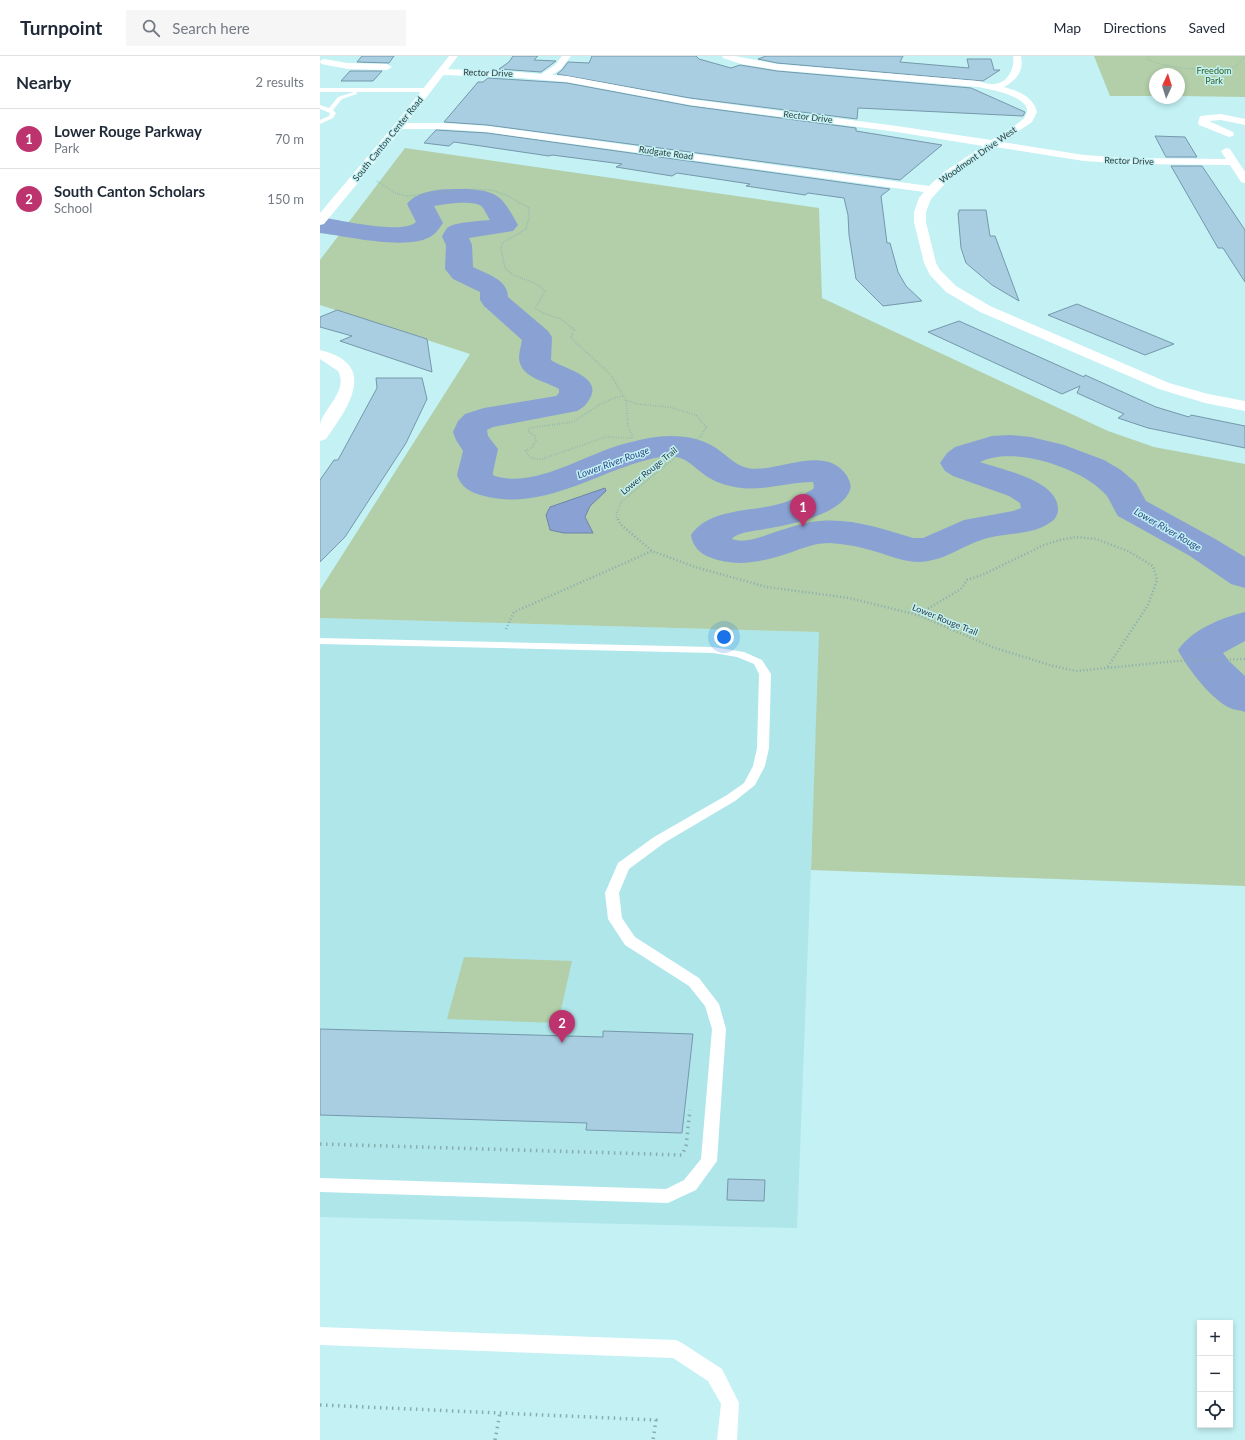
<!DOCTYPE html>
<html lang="en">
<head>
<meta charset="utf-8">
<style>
  body { margin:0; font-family:Lato,sans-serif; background:#f6f6f7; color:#1f2937 }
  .controls { position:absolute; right:12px; bottom:12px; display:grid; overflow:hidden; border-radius:0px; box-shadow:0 2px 6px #0003 }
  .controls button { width:36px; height:36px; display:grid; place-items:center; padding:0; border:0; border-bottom:1px solid #e0e1e3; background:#fff; color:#1f2937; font:20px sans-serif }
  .compass { position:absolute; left:829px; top:12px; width:36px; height:36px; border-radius:50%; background:#fff; box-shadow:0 2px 6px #0003; rotate:4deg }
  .you { position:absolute; left:404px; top:581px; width:14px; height:14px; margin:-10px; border:3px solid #fff; border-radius:50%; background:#1a73e8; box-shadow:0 0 0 6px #1a73e833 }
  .badge { display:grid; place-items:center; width:26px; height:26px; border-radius:50%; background:#bd336e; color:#fff; font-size:13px; font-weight:700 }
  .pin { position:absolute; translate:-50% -33px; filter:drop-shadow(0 1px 2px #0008) }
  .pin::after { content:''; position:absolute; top:21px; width:14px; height:12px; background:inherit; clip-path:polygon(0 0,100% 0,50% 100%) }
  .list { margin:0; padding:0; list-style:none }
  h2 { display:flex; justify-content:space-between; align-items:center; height:52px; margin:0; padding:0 16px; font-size:17px }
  h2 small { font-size:13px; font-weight:400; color:#747a83 }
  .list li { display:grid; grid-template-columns:26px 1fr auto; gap:12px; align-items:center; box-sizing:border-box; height:60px; padding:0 16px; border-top:1px solid #e0e1e3 }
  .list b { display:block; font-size:15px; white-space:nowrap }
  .list p { margin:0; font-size:13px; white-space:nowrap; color:#747a83 }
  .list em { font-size:13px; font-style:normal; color:#747a83 }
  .icon { flex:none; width:22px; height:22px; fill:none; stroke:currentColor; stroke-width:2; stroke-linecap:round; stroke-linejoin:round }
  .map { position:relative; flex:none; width:925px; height:1384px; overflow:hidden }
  header { display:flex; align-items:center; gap:24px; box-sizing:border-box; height:56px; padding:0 20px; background:#fff; border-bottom:1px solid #e0e1e3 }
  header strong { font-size:19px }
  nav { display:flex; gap:22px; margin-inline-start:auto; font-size:14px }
  .search { width:280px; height:36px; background:#f6f6f7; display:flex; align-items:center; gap:10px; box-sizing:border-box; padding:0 14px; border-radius:0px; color:#747a83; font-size:15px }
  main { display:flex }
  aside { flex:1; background:#fff }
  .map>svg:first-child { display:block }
  .built { fill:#aee6ea }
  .green { fill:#b2cfa9 }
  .water { fill:#8aa2d3; stroke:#6e84a6 }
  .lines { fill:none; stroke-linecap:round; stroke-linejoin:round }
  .river { fill:#8aa2d3; fill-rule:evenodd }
  .building { fill:#a9cde1; stroke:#7598ab }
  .path-far4 { stroke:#89acaf; stroke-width:1; stroke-dasharray:0.5 1.5; stroke-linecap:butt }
  .path-far3 { stroke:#89acaf; stroke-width:1.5; stroke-dasharray:0.5 1.5; stroke-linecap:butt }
  .path-far2 { stroke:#89acaf; stroke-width:2; stroke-dasharray:0.5 2; stroke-linecap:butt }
  .path-far1 { stroke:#89acaf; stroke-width:2.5; stroke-dasharray:1 2.5; stroke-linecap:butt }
  .path { stroke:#89acaf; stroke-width:3.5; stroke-dasharray:1.5 4.5; stroke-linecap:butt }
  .service { fill:#fff; fill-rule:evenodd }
  .minor { fill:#fff; fill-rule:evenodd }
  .secondary { fill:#fff; fill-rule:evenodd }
  .labels { text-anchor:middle; stroke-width:3; stroke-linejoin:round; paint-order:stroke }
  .far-park-label { font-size:9px; fill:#315e1e; stroke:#c3f1f4 }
  .far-street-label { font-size:9px; fill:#2b3d3e; stroke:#c3f1f4 }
  .far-water-label { font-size:10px; font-style:italic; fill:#2f4a88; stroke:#c3f1f4 }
</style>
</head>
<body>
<header>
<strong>Turnpoint</strong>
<div class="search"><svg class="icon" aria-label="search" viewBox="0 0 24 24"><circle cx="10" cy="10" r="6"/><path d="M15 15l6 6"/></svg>Search here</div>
<nav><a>Map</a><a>Directions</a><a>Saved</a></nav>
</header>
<main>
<aside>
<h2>Nearby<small>2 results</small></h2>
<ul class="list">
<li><span class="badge">1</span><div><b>Lower Rouge Parkway</b><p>Park</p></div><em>70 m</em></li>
<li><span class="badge">2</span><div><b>South Canton Scholars</b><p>School</p></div><em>150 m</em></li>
</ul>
</aside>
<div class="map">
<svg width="925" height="1384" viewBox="0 0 925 1384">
  <rect width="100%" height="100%" fill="#c3f1f4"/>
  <path class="built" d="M0,562l500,14 -23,596 -477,-11z"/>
  <g class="green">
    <path d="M774,0h151v41l-66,-1v-22h-24v22h-45z"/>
    <path d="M85,92l414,60 3,90 286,133 46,16 91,17v422l-434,-16 8,-238 -499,-14v-28l150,-236 -150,-49v-45z"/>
    <path d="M144,901l108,4 -14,62 -111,-4z"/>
  </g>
  <path class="water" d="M285,432l1,3 -16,15 -5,11 8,16h-29l-14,-3 -4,-15 4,-8z"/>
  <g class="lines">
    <g class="river">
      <path d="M146,133c34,2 36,8 52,36l-5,6 -44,7 3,7 1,22c13,7 35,12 35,30l40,34 4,6 -1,23c10,8 52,16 39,38 -3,6 -7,10 -13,13l-84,16 -6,3 1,6 10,13 -5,23v3l2,1c36,11 80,-15 113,-27 13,-5 27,-8 41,-11 22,-4 48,-3 67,10 9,6 17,15 28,19 28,10 80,-26 103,9 2,4 5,9 3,14 -9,25 -61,35 -85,39 -10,2 -28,3 -33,10 16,6 37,-6 53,-10 11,-4 23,-7 35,-8 31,-3 64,8 93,17h10l41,-18 49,-9 8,-3 -1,-5 -11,-7 -56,-20 -8,-5 -5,-8 7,-10 8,-6 37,-11 18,-1 21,2 33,8 40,15 17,10 15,13 10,18 71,39 28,17v31l-14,-4 -41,-28 -72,-40c-4,-6 -9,-18 -12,-21 -23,-27 -93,-50 -126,-33 22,8 79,18 78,48 0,4 -3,10 -7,12 -19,14 -46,10 -67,17 -23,7 -39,22 -65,23 -14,0 -29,-6 -42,-10 -15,-5 -31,-8 -47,-9 -15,0 -27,5 -41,10 -27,9 -53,15 -80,4 -9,-3 -17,-12 -18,-22 18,-27 60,-23 88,-31 12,-3 24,-9 34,-15l1,-2 -1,-5c-33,0 -58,14 -93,1 -32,-12 -28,-36 -73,-23 -54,14 -105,51 -163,36 -12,-3 -23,-8 -27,-21l6,-24 -7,-11 -3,-8 5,-11 7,-7 19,-6 72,-12 3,-3v-4c-13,-8 -39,-11 -40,-31 0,-6 2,-12 3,-18l-38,-34 -4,-6v-8l-27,-13 -8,-10 1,-24 -4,-8c1,-3 3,-6 5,-9 7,-6 33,-7 43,-8 -3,-4 -5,-11 -9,-14 -8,-6 -37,-2 -47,0l9,17c-3,4 -6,9 -10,12 -22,17 -86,1 -113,-2v-16c20,3 83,18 96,5l-9,-18c12,-16 41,-15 59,-15z"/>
      <path d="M925,556v29l-22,12 6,8 16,15v36c-5,-2 -11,-2 -15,-4 -18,-8 -43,-40 -52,-58 15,-21 43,-32 67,-38z"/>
    </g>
  </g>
  <g class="building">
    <path d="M42,0h32l-5,7 -32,-1z"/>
    <path d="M193,0h25l-4,4 22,1 -15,11 -42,-3 10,-7z"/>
    <path d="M272,0h104l3,3 32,9 9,-3 37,6 194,17 54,24 -2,4 -165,-8 -1,11 -167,-21 -133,-24 5,-4 6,-8 21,1z"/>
    <path d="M446,0h137l-3,6 69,6 -2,-9h24l3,11h6l-17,11 -206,-18 -19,-4z"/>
    <path d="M30,15h32l-9,10h-32z"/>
    <path d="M168,22l79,5 123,23 166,22v3l86,14 -42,35 -413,-55 -43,-3 34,-40h5z"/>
    <path d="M116,74l51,3 403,56 -9,7 6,47h3l8,29 8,14 16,15 -39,5 -27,-27 -7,-44 -1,-20 -4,-17 -36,-5 -3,2 -59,-9 4,-2 -73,-11 -5,3 -56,-9 6,-3 -70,-9 -3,1 -95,-14 -5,4 -25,-3z"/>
    <path d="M835,80l30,1 12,20h-31z"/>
    <path d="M851,110h31l43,64v52l-22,-34h-5z"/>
    <path d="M639,154h27l4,26h5l24,65 -27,-16 -26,-22 -5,-15 -3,-35h1z"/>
    <path d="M757,248l68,28 29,12 -29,11 -97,-40z"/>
    <path d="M17,254l90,29 5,33 -92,-31 12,-5 -32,-9v-10z"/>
    <path d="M639,265l125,56 1,-2 71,32 33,10 2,-2 54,11v22l-97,-20 -30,-10 6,-4 -47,-21 3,-7 -18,8 -134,-62z"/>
    <path d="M56,322h46l5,21 -21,44 -61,94 -25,25v-82l14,-20h4l39,-72z"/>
    <path d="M0,973l283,8v-6l90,3 -11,99 -96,-3 1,-7 -267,-8z"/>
    <path d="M408,1123l37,1 -1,21 -37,-1z"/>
  </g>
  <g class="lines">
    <path class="path-far4" d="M828,0l-1,3c28,12 58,11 88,8l10,-10"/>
    <path class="path-far3" d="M57,125l18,12 12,3 58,-7 26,1 15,5 23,13v10l-3,11 -24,14 -1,6 4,19 8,7 24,9 8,7 -10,17 8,5 18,6 12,10"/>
    <g class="path-far2">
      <path d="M252,272l2,2 -3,8 39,36 16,26 11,4 32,3 27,8 10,12 -4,8 -80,66 -6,13 2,6"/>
      <path d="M303,340l-9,2 -15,7 -26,17 -44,6 -1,3 7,5 1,5 -4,6 -6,4 3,6 8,2h5l64,-22 27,1 -5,-12 -2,-26"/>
    </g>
    <g class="path-far1">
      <path d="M298,463l2,5 32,27 43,16 72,20 82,11 69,17 74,32 61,19 24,5 99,-10 69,-2"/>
      <path d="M599,558l42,-25 6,-9 15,-5 62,-30 16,-5 16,-3 20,2 32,12 25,15 4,14 -9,25 -41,63"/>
      <path d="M186,573l8,-17 138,-61"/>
    </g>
    <g class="path">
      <path d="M0,1088l362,11 4,-9 4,-36"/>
      <path d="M0,1349l336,15 -3,20"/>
      <path d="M175,1384l5,-27"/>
    </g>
    <g class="service">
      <path d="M0,32h107l3,2 -3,2h-71l1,2 -15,5 -9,11 3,3 -3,5 -13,6v-4l9,-4 1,-3 -10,-4v-4l9,3 9,-11 16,-5h-34z"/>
      <path d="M0,582l393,9 31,5 18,8 9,14 -2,74 -4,18 -10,19 -20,16 -71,42 -35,26 -10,24 3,25 13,19 64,41 20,26 7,25 -9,132 -21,29 -28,13 -348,-11v-14l346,11 18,-9 17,-21 11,-130 -7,-23 -16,-20 -64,-41 -17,-26 -3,-26 13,-30 36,-26 73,-42 17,-12 9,-17 4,-18 2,-74 -5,-10 -17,-7 -24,-4 -393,-9z"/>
      <path d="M0,1271l356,13 6,3 40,26 17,34 -2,37h-20l4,-36 -13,-23 -35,-23 -353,-13z"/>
    </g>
    <g class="minor">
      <path d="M242,0h9l-10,13 -9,6 15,1 123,23 207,27 94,14c8,-5 28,-16 33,-22 16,-20 -35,-29 -46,-31l-201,-17 -36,-6 -18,-6 -1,-2h13l42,8 201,17c5,1 11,4 16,3 14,-1 21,-16 19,-28h8c3,15 -4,24 -17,31 14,4 29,9 33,25l-5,10 -30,20 82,13 44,3 98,1 -5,-8 5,-3 4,1 15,23v11l-4,-1 -11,-17 -102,-1 -44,-3 -89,-14 -43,29 -21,23 -5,13v10l10,41 4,7 16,16 34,20 179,77 39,11 37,7v10l-40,-8 -46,-14 -179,-77 -34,-20 -16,-17 -6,-12 -10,-41v-10l5,-14 5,-6 -437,-60 -44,-3h-44l-5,-3 5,-3h44l44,3 442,60 15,-14 39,-26 -86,-14 -207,-27 -123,-23 -59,-5 -67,-2 -5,-3 5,-3 67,2 33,3 14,-9z"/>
      <path d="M4,3l24,4 39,1 5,3 -5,3 -39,-1 -27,-5 -1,-3z"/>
      <path d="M901,58l24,5v6l-24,-5 -12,1 24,11 1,2 -1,2 -4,1 -30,-12 -1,-2 2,-7z"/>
      <path d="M0,294c59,14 29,57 6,89l-6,2c0,-5 0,-11 0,-16 3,-17 29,-34 18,-54l-18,-12z"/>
    </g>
    <path class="secondary" d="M129,0h9l-55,72 -79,96 -4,1v-12l75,-89z"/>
  </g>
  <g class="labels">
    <g class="far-park-label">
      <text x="894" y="18">Freedom<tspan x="894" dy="10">Park</tspan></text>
    </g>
    <g class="far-street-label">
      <text transform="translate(168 17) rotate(2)" y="3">Rector Drive</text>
      <text transform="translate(488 61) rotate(7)" y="3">Rector Drive</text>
      <text transform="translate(68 83) rotate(-51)" y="3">South Canton Center Road</text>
      <text transform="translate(346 97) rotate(8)" y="3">Rudgate Road</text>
      <text transform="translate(658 99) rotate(-35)" y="3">Woodmont Drive West</text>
      <text transform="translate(809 105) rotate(2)" y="3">Rector Drive</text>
      <text transform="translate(329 415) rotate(-39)" y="3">Lower Rouge Trail</text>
      <text transform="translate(625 564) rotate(22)" y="3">Lower Rouge Trail</text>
    </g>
    <g class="far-water-label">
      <text transform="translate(293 406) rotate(-20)" y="4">Lower River Rouge</text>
      <text transform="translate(848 473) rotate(30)" y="4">Lower River Rouge</text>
    </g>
  </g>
</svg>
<div class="controls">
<button>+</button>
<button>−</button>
<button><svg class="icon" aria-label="locate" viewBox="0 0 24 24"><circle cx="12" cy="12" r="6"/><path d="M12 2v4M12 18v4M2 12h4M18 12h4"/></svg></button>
</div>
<svg class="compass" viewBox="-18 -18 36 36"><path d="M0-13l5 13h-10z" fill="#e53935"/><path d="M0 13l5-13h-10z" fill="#747a83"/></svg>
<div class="you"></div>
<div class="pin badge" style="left:483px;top:471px">1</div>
<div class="pin badge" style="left:242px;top:987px">2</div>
</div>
</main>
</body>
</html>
